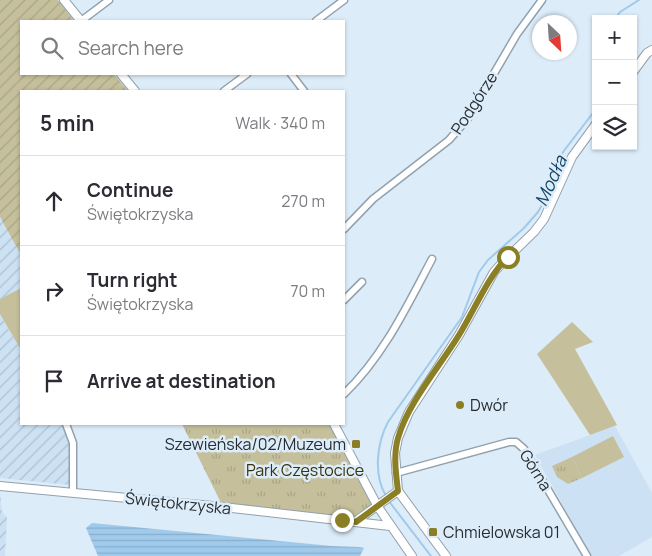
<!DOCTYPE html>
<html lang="en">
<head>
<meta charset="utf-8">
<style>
  body { margin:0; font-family:Manrope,sans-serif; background:#f2f2f3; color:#2b2b33 }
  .controls { position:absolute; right:15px; top:15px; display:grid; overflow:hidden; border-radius:0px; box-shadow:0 1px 4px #0004 }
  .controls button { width:45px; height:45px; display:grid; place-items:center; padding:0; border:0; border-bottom:1px solid #e1e1e2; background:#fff; color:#2b2b33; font:25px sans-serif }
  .compass { position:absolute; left:532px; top:15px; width:45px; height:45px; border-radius:50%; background:#fff; box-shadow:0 1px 4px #0004; rotate:155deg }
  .stop { position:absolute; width:15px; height:15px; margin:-11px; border:4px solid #8b7f26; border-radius:50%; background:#fff }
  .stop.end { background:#8b7f26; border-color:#fff; box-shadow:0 1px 5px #0008 }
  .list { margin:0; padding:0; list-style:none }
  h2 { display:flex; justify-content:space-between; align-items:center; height:65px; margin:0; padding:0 20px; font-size:21px }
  h2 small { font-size:16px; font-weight:400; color:#7c7c81 }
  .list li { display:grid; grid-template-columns:32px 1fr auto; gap:15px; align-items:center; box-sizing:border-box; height:90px; padding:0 20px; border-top:1px solid #e1e1e2 }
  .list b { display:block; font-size:19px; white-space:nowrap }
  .list p { margin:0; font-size:16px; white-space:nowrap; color:#7c7c81 }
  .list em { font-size:16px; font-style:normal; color:#7c7c81 }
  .icon { flex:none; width:28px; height:28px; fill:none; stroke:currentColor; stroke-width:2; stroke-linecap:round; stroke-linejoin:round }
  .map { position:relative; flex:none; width:652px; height:556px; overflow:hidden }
  .search { position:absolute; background:#fff; box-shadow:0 1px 4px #0004; left:20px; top:20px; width:325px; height:55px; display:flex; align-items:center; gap:12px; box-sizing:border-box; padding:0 18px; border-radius:0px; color:#7c7c81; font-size:19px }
  .panel { position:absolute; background:#fff; box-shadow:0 1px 4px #0004; left:20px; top:90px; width:325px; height:335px; border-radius:0px }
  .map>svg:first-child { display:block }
  .built { fill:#cce1f3 }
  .industrial { fill:url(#industrial-furrows) }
  .grass { fill:#c5c09b }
  .park { fill:url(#park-tufts) }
  .garden { fill:url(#garden-furrows) }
  .water { fill:url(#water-rules) }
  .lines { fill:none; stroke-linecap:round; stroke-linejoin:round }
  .stream { stroke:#a0caeb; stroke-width:2 }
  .minor-casing { stroke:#92a1ad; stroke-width:9 }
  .tertiary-casing { stroke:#92a1ad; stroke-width:10 }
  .minor { stroke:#fff; stroke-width:6 }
  .tertiary { stroke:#fff; stroke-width:8 }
  .route { stroke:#8b7f26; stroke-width:6 }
  .poi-dot { fill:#8b7f26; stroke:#dcecf9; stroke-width:2 }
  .labels { text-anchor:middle; stroke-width:5; stroke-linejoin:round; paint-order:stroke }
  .street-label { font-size:16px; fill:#272d32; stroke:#dcecf9 }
  .poi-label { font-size:16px; fill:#272d32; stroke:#dcecf9; text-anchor:start }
  .park-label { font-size:16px; fill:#38330c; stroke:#dcecf9 }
  .water-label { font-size:18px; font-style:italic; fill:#154565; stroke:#dcecf9 }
</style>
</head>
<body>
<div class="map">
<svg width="652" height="556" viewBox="0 0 652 556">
  <defs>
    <pattern id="industrial-furrows" width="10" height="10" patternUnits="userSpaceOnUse" patternTransform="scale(1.25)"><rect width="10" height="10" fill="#cce1f3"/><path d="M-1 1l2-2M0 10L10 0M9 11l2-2" fill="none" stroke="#afc1d1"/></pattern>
    <pattern id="park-tufts" width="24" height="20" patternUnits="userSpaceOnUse" patternTransform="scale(1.25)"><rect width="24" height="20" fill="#c5c09b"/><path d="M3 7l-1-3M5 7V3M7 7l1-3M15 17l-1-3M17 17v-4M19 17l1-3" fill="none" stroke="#a9a586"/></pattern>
    <pattern id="garden-furrows" width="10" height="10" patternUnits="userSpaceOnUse" patternTransform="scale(1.25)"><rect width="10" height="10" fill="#c5c09b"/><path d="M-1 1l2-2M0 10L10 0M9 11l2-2" fill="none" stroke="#a9a586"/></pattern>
    <pattern id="water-rules" width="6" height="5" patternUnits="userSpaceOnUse" patternTransform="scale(1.25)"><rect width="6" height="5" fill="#a0caeb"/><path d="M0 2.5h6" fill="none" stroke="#8aaeca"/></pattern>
  </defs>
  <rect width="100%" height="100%" fill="#dcecf9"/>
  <path class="built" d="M615,426l37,67v44l-33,19h-28l-56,-101z"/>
  <g class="industrial">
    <path d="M0,217l21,38v33l-21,11z"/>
    <path d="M0,314l21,36v74h43l6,16v45l-70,-7z"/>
    <path d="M0,492l2,20 5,5 -2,39h-5z"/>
  </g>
  <g class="grass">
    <path d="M21,288v62l-21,-36v-15z"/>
    <path d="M572,322l21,20 -18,7 42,76 -27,10 -53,-81z"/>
    <path d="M613,436l11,21 -42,21 -10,-21z"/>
  </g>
  <g class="park">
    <path d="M182,424h152l44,83 -22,14 -133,-14z"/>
    <path d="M572,457l10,21 -14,6 -11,-7 -5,-11z"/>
  </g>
  <path class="garden" d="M0,0h58l16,21h-53v53h93l14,17h-107v164l-21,-38z"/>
  <path class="water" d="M92,523l240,23 28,1 4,1 -4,8h-262l-12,-28z"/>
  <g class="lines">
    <g class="stream">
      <path d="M615,19l5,-7 19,-12"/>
      <path d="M386,496c-13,-22 -9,-53 2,-74l74,-105 17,-45 9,-12 36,-32 14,-16 5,-9 12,-33 8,-18 33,-43"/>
      <path d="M388,500l43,56"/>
    </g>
    <defs>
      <g id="minor">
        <path d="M81,21l28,-21"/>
        <path d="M316,21l28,-21"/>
        <path d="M291,74l13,17"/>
        <path d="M224,91l23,-17"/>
        <path d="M344,229l29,-30 76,-59 19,-22 49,-84 25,-34"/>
        <path d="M344,300l18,-18"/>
        <path d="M344,394c39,-37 63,-88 88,-135"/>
        <path d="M66,424l7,19v50"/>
        <path d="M396,473l113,-31h7l8,7 63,107"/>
      </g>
      <g id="tertiary">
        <path d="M64,0l17,21"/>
        <path d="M633,72l14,-19 5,-3"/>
        <path d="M121,74l14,17"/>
        <path d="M334,424l44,83 34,49"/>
        <path d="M0,486l223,21 167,19"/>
        <path d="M398,491l-3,-38 3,-15 11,-26 50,-77 35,-63 9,-10 31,-30 10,-13 28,-62 24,-33"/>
        <path d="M398,491l48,65"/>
        <path d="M356,521l42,-30"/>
      </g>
    </defs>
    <use href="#minor" class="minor-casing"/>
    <use href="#tertiary" class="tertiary-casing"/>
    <use href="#minor" class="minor"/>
    <use href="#tertiary" class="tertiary"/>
  </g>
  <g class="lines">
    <path class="route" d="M342,520l14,2 42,-31c-2,-17 -5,-36 0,-53 10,-35 42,-72 61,-103 15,-24 29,-59 49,-78"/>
  </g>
  <g class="poi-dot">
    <circle cx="460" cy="405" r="5"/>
    <rect x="351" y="439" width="10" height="10" rx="2.5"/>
    <rect x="428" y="527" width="10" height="10" rx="2.5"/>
  </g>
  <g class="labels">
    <g class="street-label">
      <text transform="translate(474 103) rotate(-57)" y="6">Podgórze</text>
      <text transform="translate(536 470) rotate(58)" y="6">Górna</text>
      <text transform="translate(178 503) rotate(6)" y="6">Świętokrzyska</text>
    </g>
    <g class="poi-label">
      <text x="470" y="411">Dwór</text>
      <text x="346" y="450" text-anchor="end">Szewieńska/02/Muzeum</text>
      <text x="443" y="538">Chmielowska 01</text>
    </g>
    <g class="park-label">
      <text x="305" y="476">Park Częstocice</text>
    </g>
    <g class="water-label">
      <text transform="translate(551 181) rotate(-66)" y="6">Modła</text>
    </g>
  </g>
</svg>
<div class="controls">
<button>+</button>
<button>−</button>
<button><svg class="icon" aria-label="layers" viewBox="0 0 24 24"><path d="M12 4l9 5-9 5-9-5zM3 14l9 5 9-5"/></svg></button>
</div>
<svg class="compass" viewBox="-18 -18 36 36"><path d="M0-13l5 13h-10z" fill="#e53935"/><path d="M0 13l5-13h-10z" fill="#7c7c81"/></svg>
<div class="stop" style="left:508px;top:257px"></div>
<div class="stop end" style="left:342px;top:520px"></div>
<div class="search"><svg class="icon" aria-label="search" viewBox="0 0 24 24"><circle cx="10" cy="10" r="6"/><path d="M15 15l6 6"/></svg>Search here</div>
<section class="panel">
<h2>5 min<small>Walk · 340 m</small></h2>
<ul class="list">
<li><svg class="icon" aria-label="ahead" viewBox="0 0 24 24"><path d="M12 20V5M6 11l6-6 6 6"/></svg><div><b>Continue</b><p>Świętokrzyska</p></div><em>270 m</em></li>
<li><svg class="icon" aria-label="right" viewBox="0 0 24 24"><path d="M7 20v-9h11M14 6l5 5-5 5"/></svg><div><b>Turn right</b><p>Świętokrzyska</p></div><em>70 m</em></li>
<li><svg class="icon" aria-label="arrive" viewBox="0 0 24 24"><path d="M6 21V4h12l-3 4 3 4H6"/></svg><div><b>Arrive at destination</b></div></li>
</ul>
</section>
</div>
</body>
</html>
